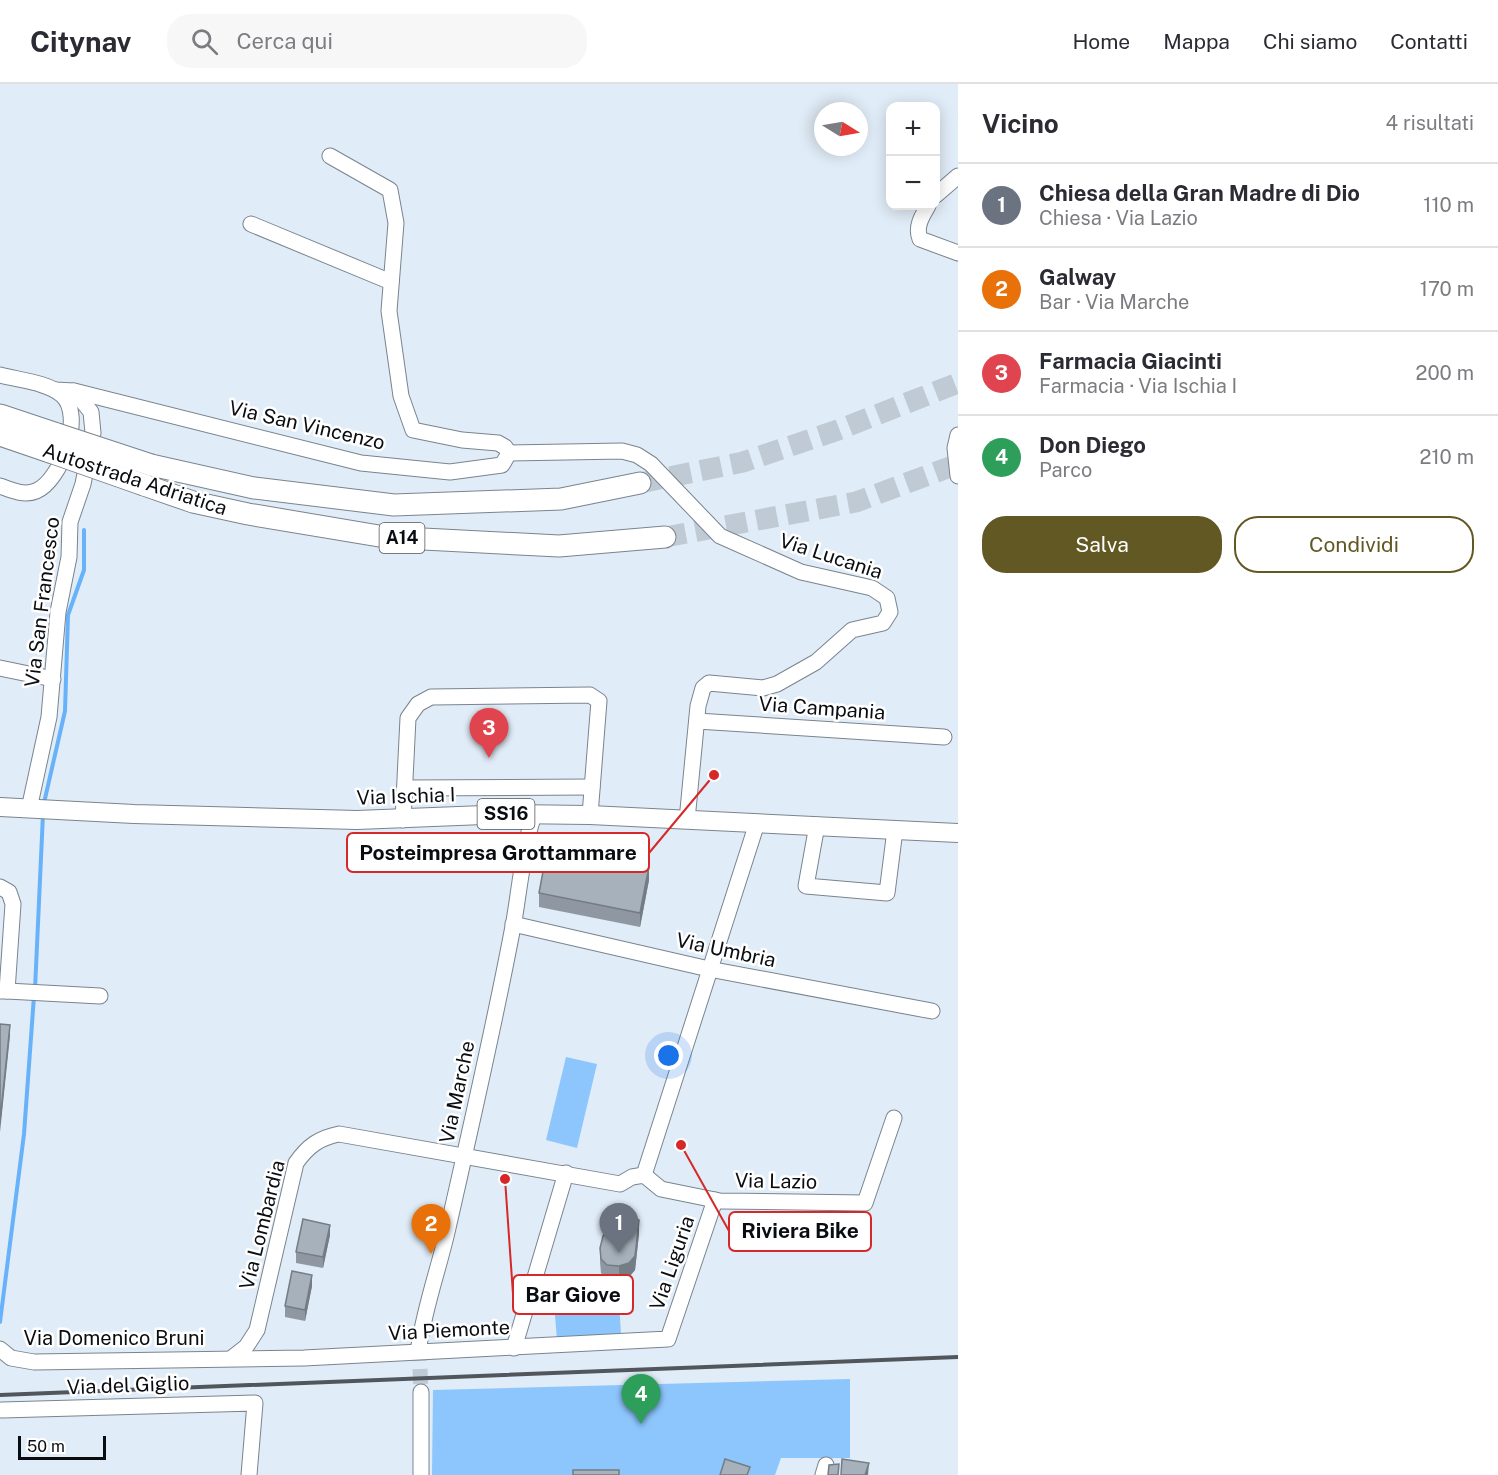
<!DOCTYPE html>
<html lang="it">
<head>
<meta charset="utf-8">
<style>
  body { margin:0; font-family:"Public Sans",sans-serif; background:#f7f7f7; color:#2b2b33 }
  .controls { position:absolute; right:18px; top:18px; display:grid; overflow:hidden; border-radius:12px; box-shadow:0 3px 15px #0003 }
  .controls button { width:54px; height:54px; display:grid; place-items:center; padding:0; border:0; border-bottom:2px solid #e1e1e2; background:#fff; color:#2b2b33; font:30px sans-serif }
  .compass { position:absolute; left:814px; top:18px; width:54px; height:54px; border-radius:50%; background:#fff; box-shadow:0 3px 15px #0003; rotate:101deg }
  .scale { position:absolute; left:18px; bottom:15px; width:88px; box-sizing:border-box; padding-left:6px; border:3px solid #090c10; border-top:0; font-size:16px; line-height:21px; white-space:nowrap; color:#090c10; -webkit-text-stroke:4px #fff; paint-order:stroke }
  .you { position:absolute; left:669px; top:972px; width:21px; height:21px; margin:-15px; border:4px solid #fff; border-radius:50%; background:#1a73e8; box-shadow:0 0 0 9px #1a73e833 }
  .badge { display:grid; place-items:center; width:39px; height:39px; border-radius:50%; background:#615824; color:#fff; font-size:20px; font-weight:700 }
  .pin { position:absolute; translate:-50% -50px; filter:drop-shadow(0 2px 3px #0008) }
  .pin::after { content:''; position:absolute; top:32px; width:21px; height:18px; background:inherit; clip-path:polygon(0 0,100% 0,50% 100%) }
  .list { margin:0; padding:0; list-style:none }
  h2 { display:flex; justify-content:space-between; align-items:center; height:78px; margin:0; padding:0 24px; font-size:26px }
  h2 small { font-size:20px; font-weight:400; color:#7c7c81 }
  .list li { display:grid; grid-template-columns:39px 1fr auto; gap:18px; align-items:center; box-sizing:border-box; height:84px; padding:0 24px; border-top:2px solid #e1e1e2 }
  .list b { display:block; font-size:22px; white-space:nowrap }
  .list p { margin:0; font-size:20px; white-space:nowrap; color:#7c7c81 }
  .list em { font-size:20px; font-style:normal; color:#7c7c81 }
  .actions { display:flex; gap:12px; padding:18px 24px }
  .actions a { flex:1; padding:14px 0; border:2px solid #615824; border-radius:24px; text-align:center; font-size:21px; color:#615824 }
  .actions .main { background:#615824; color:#fff }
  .icon { flex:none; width:33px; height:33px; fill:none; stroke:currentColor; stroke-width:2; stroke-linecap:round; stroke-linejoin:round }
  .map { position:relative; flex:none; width:958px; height:1391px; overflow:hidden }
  header { display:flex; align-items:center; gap:36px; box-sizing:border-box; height:84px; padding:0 30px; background:#fff; border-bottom:2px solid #e1e1e2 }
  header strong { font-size:28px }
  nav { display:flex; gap:33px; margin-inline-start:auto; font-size:21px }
  .search { width:420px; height:54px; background:#f7f7f7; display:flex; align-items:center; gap:15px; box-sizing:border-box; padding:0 21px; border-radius:24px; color:#7c7c81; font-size:22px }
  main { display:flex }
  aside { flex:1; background:#fff }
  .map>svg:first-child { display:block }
  .green { fill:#8dc6fd }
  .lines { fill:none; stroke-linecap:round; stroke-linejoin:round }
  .stream { stroke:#68b2f9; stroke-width:4 }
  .minor-tunnel { stroke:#c0cad4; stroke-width:15; stroke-dasharray:15 8; stroke-linecap:butt }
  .highway-tunnel { stroke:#c0cad4; stroke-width:21; stroke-dasharray:21 10; stroke-linecap:butt }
  .minor-casing { stroke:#7a848e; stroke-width:17 }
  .major-casing { stroke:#7a848e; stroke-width:20 }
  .highway-casing { stroke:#7a848e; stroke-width:23 }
  .minor { stroke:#fff; stroke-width:15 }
  .major { stroke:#fff; stroke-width:18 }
  .highway { stroke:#fff; stroke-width:21 }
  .rail { stroke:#50565c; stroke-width:4 }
  .highway-bridge-casing { stroke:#7a848e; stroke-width:23; stroke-linecap:butt }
  .highway-bridge { stroke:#fff; stroke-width:21 }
  .wall { fill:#8f98a2 }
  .shaded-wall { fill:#747c84 }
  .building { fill:#a6b1bc; stroke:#747c84; stroke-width:1.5 }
  .labels { text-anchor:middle; stroke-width:5; stroke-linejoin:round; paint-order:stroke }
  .shield { fill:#fff; stroke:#535558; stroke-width:1.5 }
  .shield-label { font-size:18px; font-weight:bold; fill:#090c10 }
  .street-label { font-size:20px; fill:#090c10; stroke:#fff }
  .leader { fill:none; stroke:#d62828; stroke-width:2 }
  .callout-dot { fill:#d62828; stroke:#fff; stroke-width:2 }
  .callout { fill:#fff; stroke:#d62828; stroke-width:2 }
  .callout-label { font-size:21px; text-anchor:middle; font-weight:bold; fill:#090c10 }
</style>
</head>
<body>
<header>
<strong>Citynav</strong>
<div class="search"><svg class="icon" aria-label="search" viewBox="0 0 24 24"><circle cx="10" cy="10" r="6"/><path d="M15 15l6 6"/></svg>Cerca qui</div>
<nav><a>Home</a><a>Mappa</a><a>Chi siamo</a><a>Contatti</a></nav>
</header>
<main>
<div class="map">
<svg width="958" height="1391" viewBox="0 0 958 1391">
  <rect width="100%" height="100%" fill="#e0ecf7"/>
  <g class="green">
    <path d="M566,973l31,7 -20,84 -31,-8z"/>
    <path d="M619,1215l2,36 -64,5 -3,-37z"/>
    <path d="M850,1295v79h-69l-6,17h-343l1,-85z"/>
  </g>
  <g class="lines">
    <g class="stream">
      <path d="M44,719l21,-92 3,-96 16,-45v-40"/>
      <path d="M35,905l8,-175"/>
      <path d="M0,1238l24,-188 10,-138"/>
    </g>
    <path class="minor-tunnel" d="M419,1262l2,46"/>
    <g class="highway-tunnel">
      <path d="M640,399l103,-21 95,-32 120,-47"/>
      <path d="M665,453l191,-35 102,-38"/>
    </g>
    <defs>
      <g id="minor">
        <path d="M936,111l22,-19"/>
        <path d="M928,122c-6,10 -13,21 -8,33l38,14"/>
        <path d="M251,140l140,58"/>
        <path d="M0,291c18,5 47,7 62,20 23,20 -1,86 -26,96 -12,5 -25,-1 -36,-5"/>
        <path d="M74,307l287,72 89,9 52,-7 7,-12 -4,-6 -7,-4 -36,-3 -49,-10 -12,-34 -12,-85 7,-88 -6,-33 -60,-34"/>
        <path d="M958,351l-3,13 3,28"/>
        <path d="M509,369l113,-2 15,4 14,9 69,72 81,36 71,16 15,10 3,14 -7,11 -31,7 -36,32 -39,22 -14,4 -54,-5 -6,5 -5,18 -11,114"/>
        <path d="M0,584l53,11"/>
        <path d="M697,637l247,16"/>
        <path d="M405,704l187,-1"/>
        <path d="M29,725l20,-92 9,-105 11,-55 1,-35 13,-38 10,-51 -2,-21 -17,-21 -19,-1"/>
        <path d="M403,736l5,-102 10,-14 13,-7 159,-2 9,6 -9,114"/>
        <path d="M817,741l-11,61 81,7 8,-63"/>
        <path d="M0,803l9,5 4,12 -6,87h-7"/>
        <path d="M513,840l196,45 223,42"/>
        <path d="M7,907l93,5"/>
        <path d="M644,1091l113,-352"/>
        <path d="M419,1262c6,-40 20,-78 29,-118 23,-102 47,-205 66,-307 4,-22 12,-93 21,-106"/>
        <path d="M514,1264l52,-175"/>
        <path d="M0,1265l11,9 23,4 270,-4 364,-19 47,-139"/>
        <path d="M232,1274l14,-11 11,-17 39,-167c12,-17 23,-25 43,-29l281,50 12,-7 12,-2 17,14 59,12 145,2 29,-85"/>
        <path d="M2,1326l253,-7 -6,72"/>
        <path d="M421,1391v-83"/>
        <path d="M823,1391l3,-10"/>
      </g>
      <path id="major" d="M0,723l134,7 223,6 152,-6 81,1 368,18"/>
      <g id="highway">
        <path d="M0,331l57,19"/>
        <path d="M0,351l50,17"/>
        <path d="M151,381l103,23 140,17 167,-6 79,-16"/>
        <path d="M144,401l49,17 55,12 137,23 174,9 106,-9"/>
      </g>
    </defs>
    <use href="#minor" class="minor-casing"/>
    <use href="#major" class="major-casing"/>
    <use href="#highway" class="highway-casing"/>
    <use href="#minor" class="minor"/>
    <use href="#major" class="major"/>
    <use href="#highway" class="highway"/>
    <path class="rail" d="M0,1311l958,-38"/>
    <defs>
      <g id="highway-bridge">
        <path d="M57,350l94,31"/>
        <path d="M50,368l94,33"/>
      </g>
    </defs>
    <use href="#highway-bridge" class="highway-bridge-casing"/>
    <use href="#highway-bridge" class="highway-bridge"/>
  </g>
  <g class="wall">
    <path d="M649,796l-9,47 -101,-20v-14z"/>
    <path d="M639,1150l-4,36 -6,7 -10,3 -12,-1 -6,-6 -1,-11v-14z"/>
    <path d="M330,1151l-7,33 -27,-5v-11z"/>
    <path d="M312,1202l-7,35 -20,-4v-11z"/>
  </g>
  <g class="shaded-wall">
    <path d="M649,782v14l-9,47v-14z"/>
    <path d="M10,941v11l-10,96v-11z"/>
    <path d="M639,1136v14l-4,36 -6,7 -10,3v-14z"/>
    <path d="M330,1141v10l-7,33v-11z"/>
    <path d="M312,1191v11l-7,35v-11z"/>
    <path d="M869,1379l-1,12h-3z"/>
  </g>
  <g class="building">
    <path d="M548,761l101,21 -9,47 -101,-20z"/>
    <path d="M0,940l10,1 -10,96z"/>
    <path d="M617,1130l22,6 -4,36 -6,7 -10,3 -12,-1 -6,-6 -1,-11 3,-12z"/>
    <path d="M303,1135l27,6 -7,32 -27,-5z"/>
    <path d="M292,1187l20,4 -7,35 -20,-4z"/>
    <path d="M725,1375l25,8 -3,8h-27z"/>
    <path d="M842,1375l27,4 -4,12h-24z"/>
    <path d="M839,1380l-1,11h-10l1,-10z"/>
    <rect x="573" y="1386" width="46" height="5"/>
  </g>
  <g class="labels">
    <g class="shield">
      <rect x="379.5" y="439" width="45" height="30" rx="4.5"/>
      <rect x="477.5" y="715" width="57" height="30" rx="4.5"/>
    </g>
    <g class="shield-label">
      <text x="402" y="460">A14</text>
      <text x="506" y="736">SS16</text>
    </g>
    <g class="street-label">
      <text transform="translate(307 341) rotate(13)" y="7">Via San Vincenzo</text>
      <text transform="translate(135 395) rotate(18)" y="7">Autostrada Adriatica</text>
      <text transform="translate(831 472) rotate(18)" y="7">Via Lucania</text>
      <text transform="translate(42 518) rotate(-83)" y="7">Via San Francesco</text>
      <text transform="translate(822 624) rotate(4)" y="7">Via Campania</text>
      <text transform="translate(406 712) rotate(-2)" y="7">Via Ischia I</text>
      <text transform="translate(726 866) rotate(12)" y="7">Via Umbria</text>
      <text transform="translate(457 1008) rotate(-78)" y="7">Via Marche</text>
      <text transform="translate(776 1097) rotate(1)" y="7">Via Lazio</text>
      <text transform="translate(262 1141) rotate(-76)" y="7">Via Lombardia</text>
      <text transform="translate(672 1179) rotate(-71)" y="7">Via Liguria</text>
      <text transform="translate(449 1246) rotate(-3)" y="7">Via Piemonte</text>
      <text x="114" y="1261">Via Domenico Bruni</text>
      <text transform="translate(128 1301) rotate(-2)" y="7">Via del Giglio</text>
    </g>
  </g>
  <path class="leader" d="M714 691L649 769M681 1061L729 1147M505 1095L513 1210"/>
  <g class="callout-dot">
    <circle cx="714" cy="691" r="6"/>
    <circle cx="681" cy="1061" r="6"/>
    <circle cx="505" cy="1095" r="6"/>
  </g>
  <g class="callout">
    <rect x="347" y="749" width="302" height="39" rx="6"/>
    <rect x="729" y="1128" width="142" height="39" rx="6"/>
    <rect x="513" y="1191" width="120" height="39" rx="6"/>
  </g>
  <g class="callout-label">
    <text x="498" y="776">Posteimpresa Grottammare</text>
    <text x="800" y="1154">Riviera Bike</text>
    <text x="573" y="1218">Bar Giove</text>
  </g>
</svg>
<div class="controls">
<button>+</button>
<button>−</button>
</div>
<svg class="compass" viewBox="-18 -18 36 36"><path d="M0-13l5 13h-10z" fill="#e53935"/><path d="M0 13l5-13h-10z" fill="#7c7c81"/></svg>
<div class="scale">50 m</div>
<div class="you"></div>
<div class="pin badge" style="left:619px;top:1169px;background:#6b7280">1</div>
<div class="pin badge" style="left:431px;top:1170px;background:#e8710a">2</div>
<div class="pin badge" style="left:489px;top:674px;background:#e0444e">3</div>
<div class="pin badge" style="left:641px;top:1340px;background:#2e9e5b">4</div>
</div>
<aside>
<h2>Vicino<small>4 risultati</small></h2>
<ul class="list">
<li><span class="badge" style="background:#6b7280">1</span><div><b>Chiesa della Gran Madre di Dio</b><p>Chiesa · Via Lazio</p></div><em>110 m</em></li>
<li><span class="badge" style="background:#e8710a">2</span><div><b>Galway</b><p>Bar · Via Marche</p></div><em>170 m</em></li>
<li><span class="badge" style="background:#e0444e">3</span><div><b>Farmacia Giacinti</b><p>Farmacia · Via Ischia I</p></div><em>200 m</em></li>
<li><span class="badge" style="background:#2e9e5b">4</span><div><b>Don Diego</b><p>Parco</p></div><em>210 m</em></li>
</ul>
<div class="actions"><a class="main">Salva</a><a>Condividi</a></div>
</aside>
</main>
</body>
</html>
